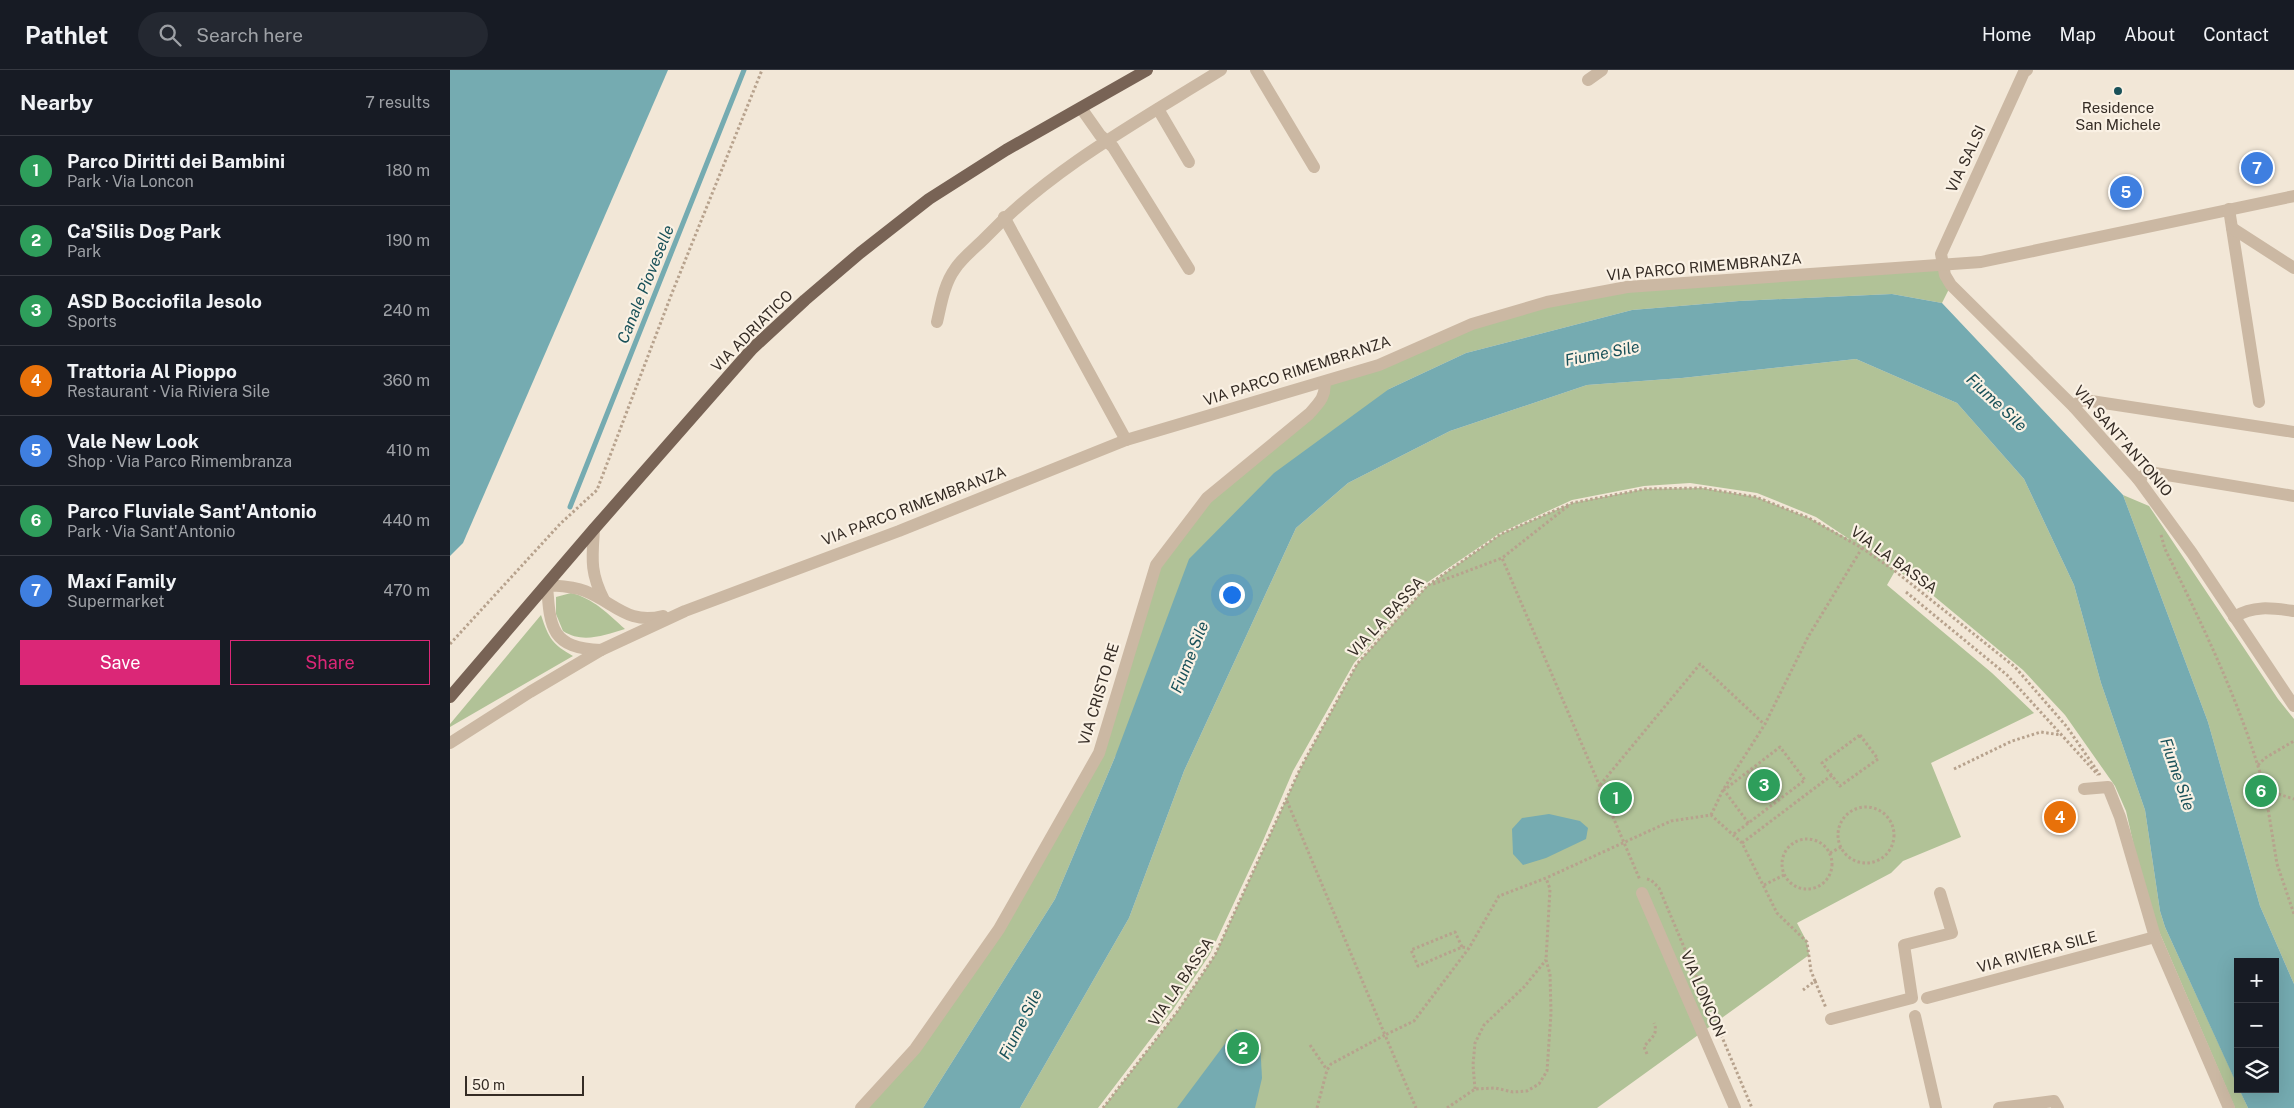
<!DOCTYPE html>
<html lang="en">
<head>
<meta charset="utf-8">
<style>
  body { margin:0; font-family:"Public Sans",sans-serif; background:#242831; color:#f1f3f6 }
  .controls { position:absolute; right:15px; bottom:15px; display:grid; overflow:hidden; border-radius:0px; box-shadow:0 5px 20px #0002 }
  .controls button { width:45px; height:45px; display:grid; place-items:center; padding:0; border:0; border-bottom:1px solid #363941; background:#171b24; color:#f1f3f6; font:25px sans-serif }
  .scale { position:absolute; left:15px; bottom:12px; width:119px; box-sizing:border-box; padding-left:5px; border:2px solid #352c25; border-top:0; font-size:14px; line-height:18px; white-space:nowrap; color:#352c25; -webkit-text-stroke:4px #faf1e4; paint-order:stroke }
  .you { position:absolute; left:781px; top:524px; width:18px; height:18px; margin:-12px; border:4px solid #fff; border-radius:50%; background:#1a73e8; box-shadow:0 0 0 8px #1a73e833 }
  .badge { display:grid; place-items:center; width:32px; height:32px; border-radius:50%; background:#db2777; color:#fff; font-size:16px; font-weight:700 }
  .pin { position:absolute; translate:-50% -50%; border:2px solid #fff; box-shadow:0 1px 5px #0006 }
  .list { margin:0; padding:0; list-style:none }
  h2 { display:flex; justify-content:space-between; align-items:center; height:65px; margin:0; padding:0 20px; font-size:21px }
  h2 small { font-size:16px; font-weight:400; color:#9ea1a6 }
  .list li { display:grid; grid-template-columns:32px 1fr auto; gap:15px; align-items:center; box-sizing:border-box; height:70px; padding:0 20px; border-top:1px solid #363941 }
  .list b { display:block; font-size:19px; white-space:nowrap }
  .list p { margin:0; font-size:16px; white-space:nowrap; color:#9ea1a6 }
  .list em { font-size:16px; font-style:normal; color:#9ea1a6 }
  .actions { display:flex; gap:10px; padding:15px 20px }
  .actions a { flex:1; padding:11px 0; border:1px solid #db2777; border-radius:0px; text-align:center; font-size:18px; color:#db2777 }
  .actions .main { background:#db2777; color:#fff }
  .icon { flex:none; width:28px; height:28px; fill:none; stroke:currentColor; stroke-width:2; stroke-linecap:round; stroke-linejoin:round }
  .map { position:relative; flex:none; width:1844px; height:1038px; overflow:hidden }
  header { display:flex; align-items:center; gap:30px; box-sizing:border-box; height:70px; padding:0 25px; background:#171b24; border-bottom:1px solid #363941 }
  header strong { font-size:24px }
  nav { display:flex; gap:28px; margin-inline-start:auto; font-size:18px }
  .search { width:350px; height:45px; background:#242831; display:flex; align-items:center; gap:12px; box-sizing:border-box; padding:0 18px; border-radius:28px; color:#9ea1a6; font-size:19px }
  main { display:flex }
  aside { flex:1; background:#171b24 }
  .map>svg:first-child { display:block }
  .green { fill:#b1c297 }
  .water { fill:#75abb1 }
  .lines { fill:none; stroke-linecap:round; stroke-linejoin:round }
  .stream { stroke:#75abb1; stroke-width:5 }
  .path { stroke:#b7a28d; stroke-width:3; stroke-dasharray:2.5 2.5; stroke-linecap:butt }
  .minor { stroke:#cbb8a3; stroke-width:12 }
  .major { stroke:#786355; stroke-width:12 }
  .poi-dot { fill:#195159; stroke:#faf1e4; stroke-width:2 }
  .labels { text-anchor:middle; stroke-width:4.5; stroke-linejoin:round; paint-order:stroke }
  .poi-label { font-size:15px; fill:#352c25; stroke:#faf1e4 }
  .street-label { font-size:15px; fill:#352c25; stroke:#faf1e4 }
  .water-label { font-size:16px; font-style:italic; fill:#195159; stroke:#faf1e4 }
</style>
</head>
<body>
<header>
<strong>Pathlet</strong>
<div class="search"><svg class="icon" aria-label="search" viewBox="0 0 24 24"><circle cx="10" cy="10" r="6"/><path d="M15 15l6 6"/></svg>Search here</div>
<nav><a>Home</a><a>Map</a><a>About</a><a>Contact</a></nav>
</header>
<main>
<aside>
<h2>Nearby<small>7 results</small></h2>
<ul class="list">
<li><span class="badge" style="background:#2e9e5b">1</span><div><b>Parco Diritti dei Bambini</b><p>Park · Via Loncon</p></div><em>180 m</em></li>
<li><span class="badge" style="background:#2e9e5b">2</span><div><b>Ca'Silis Dog Park</b><p>Park</p></div><em>190 m</em></li>
<li><span class="badge" style="background:#2e9e5b">3</span><div><b>ASD Bocciofila Jesolo</b><p>Sports</p></div><em>240 m</em></li>
<li><span class="badge" style="background:#e8710a">4</span><div><b>Trattoria Al Pioppo</b><p>Restaurant · Via Riviera Sile</p></div><em>360 m</em></li>
<li><span class="badge" style="background:#3f7fe0">5</span><div><b>Vale New Look</b><p>Shop · Via Parco Rimembranza</p></div><em>410 m</em></li>
<li><span class="badge" style="background:#2e9e5b">6</span><div><b>Parco Fluviale Sant'Antonio</b><p>Park · Via Sant'Antonio</p></div><em>440 m</em></li>
<li><span class="badge" style="background:#3f7fe0">7</span><div><b>Maxí Family</b><p>Supermarket</p></div><em>470 m</em></li>
</ul>
<div class="actions"><a class="main">Save</a><a>Share</a></div>
</aside>
<div class="map">
<svg width="1844" height="1038" viewBox="0 0 1844 1038">
  <rect width="100%" height="100%" fill="#f2e7d7"/>
  <g class="green">
    <path d="M1492,194l9,21 -9,18 -50,-9 -153,7 -107,9 -166,43 -77,36 -274,368 -60,142 -132,209h-62l54,-59 84,-120 100,-176 57,-188 51,-67 102,-84 15,-32 148,-58 155,-37z"/>
    <path d="M1406,289l101,44 67,76 50,106 27,98 44,127 15,101 5,16 83,181h-13l-77,-179 -18,-56 -14,-62 -11,-25 -50,-71 -42,-45 -99,-82 -43,-28 14,11 -8,14 105,88 42,40 -103,50 30,74 -58,24 -12,12 -94,50 10,19 2,13 -212,153h-494l74,-96 38,-57 85,-186 57,-105 70,-78 74,-52 71,-31 73,-14 57,-1 54,9 53,21 43,23 -36,-24 -59,-24 -67,-10 -46,3 -72,14 -72,33 -75,51 -71,79 -61,108 -31,72 -52,111 -38,57 -74,97h-78l109,-190 55,-147 112,-243 52,-45 102,-52 137,-46 95,-7z"/>
    <path d="M1673,425l26,11 129,193 16,20v265l-34,-78 -52,-184z"/>
    <path d="M121,523c22,5 37,21 54,36 -21,6 -42,15 -62,2l-7,-17v-17z"/>
    <path d="M91,545c8,24 11,29 32,41l-123,71v-3z"/>
  </g>
  <g class="water">
    <path d="M0,0h218l-205,473 -13,13z"/>
    <path d="M1442,224l50,9 181,192 85,227 52,184 34,78v124h-46l-9,-19h36v-127h-37v125l-73,-160 -5,-16 -15,-101 -44,-127 -27,-98 -50,-106 -67,-76 -101,-44 -174,19 -95,7 -137,46 -102,52 -52,45 -112,243 -55,147 -109,190h-97l132,-209 60,-142 74,-198 85,-86 115,-84 77,-36 166,-43 107,-9z"/>
    <path d="M1099,744l31,7 8,7 -2,11 -40,19 -23,7 -10,-11 -1,-25 10,-11z"/>
    <path d="M786,959l24,13 2,36 -7,30h-78z"/>
  </g>
  <g class="lines">
    <path class="stream" d="M120,437l174,-437"/>
    <g class="path">
      <path d="M1118,436l-66,52 138,322"/>
      <path d="M1711,465l4,14c38,77 77,157 100,241l29,9"/>
      <path d="M983,514l69,-26"/>
      <path d="M1456,522l101,83 91,100"/>
      <path d="M0,574l110,-120 37,-34 75,-197 90,-223"/>
      <path d="M1410,665l18,24 -38,27 -18,-23z"/>
      <path d="M1808,695l7,-7 29,-17"/>
      <path d="M1504,699l58,-28 29,-9 20,3"/>
      <path d="M1150,715l100,-121 64,60"/>
      <path d="M1815,720l12,74 17,50"/>
      <path d="M837,731l98,234 29,-14 55,-73 30,-52 47,-18 125,-57 40,-6 31,28 35,70 30,29 4,29 4,10 -12,9"/>
      <circle cx="1416" cy="765" r="28"/>
      <path d="M1261,745l12,-25 42,-66 43,-87 54,-89"/>
      <path d="M1284,764l71,-54 -25,-33 -56,43 25,34"/>
      <circle cx="1357" cy="794" r="25"/>
      <path d="M1292,773l90,-68"/>
      <path d="M1380,783l11,-6"/>
      <path d="M1197,809l4,1 8,8 93,220"/>
      <path d="M1314,815l20,-10"/>
      <path d="M1012,877l-7,-15 -44,18 7,16 44,-19 6,1"/>
      <path d="M1365,911l11,27"/>
      <path d="M860,975l17,25"/>
      <path d="M1197,984l-3,-7c6,-9 15,-12 10,-24"/>
      <path d="M1025,1019l-2,-24 2,-22 9,-18 40,-38 22,-27"/>
      <path d="M653,1038l74,-96 38,-57 85,-186 57,-105 70,-78 74,-52 71,-31 73,-14 57,-1 54,9 53,21 53,30 33,23 120,96 52,60 33,48"/>
      <path d="M867,1038l10,-38 4,-6 54,-29 31,73"/>
      <path d="M997,1038l28,-19 20,-1 18,4 14,-1 12,-7 8,-13 4,-58 -1,-39 -4,-14 4,-71 -4,-11"/>
    </g>
    <g class="minor">
      <path d="M806,0l58,97"/>
      <path d="M1577,0l-3,2 -83,182 4,21 6,10 123,122 64,72 54,74 102,153"/>
      <path d="M1138,10l14,-10"/>
      <path d="M631,38l19,27 13,12 76,122"/>
      <path d="M708,39l31,53"/>
      <path d="M1779,139l30,193"/>
      <path d="M554,147l122,223"/>
      <path d="M1782,158l62,40"/>
      <path d="M487,252c4,-17 7,-38 18,-53 7,-11 20,-21 29,-30 68,-71 155,-118 237,-169"/>
      <path d="M1624,337l7,-7 10,1 203,31"/>
      <path d="M1688,409l8,-5 9,-1 139,23"/>
      <path d="M144,459c-2,30 -4,44 10,71"/>
      <path d="M1784,547c20,-12 38,-9 60,-6"/>
      <path d="M151,580c-50,-2 -51,-22 -54,-65 13,1 26,1 38,6 30,12 43,34 78,25"/>
      <path d="M0,673l80,-51 71,-42 84,-39 214,-80 227,-91 253,-75 93,-41 75,-22 80,-15 354,-25 313,-66"/>
      <path d="M1634,719l24,-2 12,30 35,120 74,171"/>
      <path d="M1192,823l93,215"/>
      <path d="M1477,928l228,-61"/>
      <path d="M1465,946l21,92"/>
      <path d="M1381,949l81,-21 -8,-53 48,-12 -12,-40"/>
      <path d="M411,1038l54,-59 84,-120 100,-176 57,-188 51,-67 102,-84c9,-10 18,-18 15,-32"/>
      <path d="M1549,1038l55,-7 4,7"/>
    </g>
    <path class="major" d="M0,627l144,-168 158,-180 53,-49 55,-47 69,-54 77,-49 141,-80"/>
  </g>
  <circle class="poi-dot" cx="1668" cy="21" r="5"/>
  <g class="labels">
    <g class="poi-label">
      <text x="1668" y="43">Residence<tspan x="1668" dy="17">San Michele</tspan></text>
    </g>
    <g class="street-label">
      <text transform="translate(1516 89) rotate(-65)" y="5">VIA SALSI</text>
      <text transform="translate(1254 197) rotate(-5)" y="5">VIA PARCO RIMEMBRANZA</text>
      <text transform="translate(302 261) rotate(-45)" y="5">VIA ADRIATICO</text>
      <text transform="translate(847 301) rotate(-18)" y="5">VIA PARCO RIMEMBRANZA</text>
      <text transform="translate(1673 371) rotate(49)" y="5">VIA SANT'ANTONIO</text>
      <text transform="translate(464 436) rotate(-21)" y="5">VIA PARCO RIMEMBRANZA</text>
      <text transform="translate(1444 490) rotate(36)" y="5">VIA LA BASSA</text>
      <text transform="translate(936 547) rotate(-47)" y="5">VIA LA BASSA</text>
      <text transform="translate(649 624) rotate(-73)" y="5">VIA CRISTO RE</text>
      <text transform="translate(1587 882) rotate(-15)" y="5">VIA RIVIERA SILE</text>
      <text transform="translate(731 912) rotate(-56)" y="5">VIA LA BASSA</text>
      <text transform="translate(1253 924) rotate(67)" y="5">VIA LONCON</text>
    </g>
    <g class="water-label">
      <text transform="translate(195 214) rotate(-68)" y="6">Canale Pioveselle</text>
      <text transform="translate(1152 283) rotate(-11)" y="6">Fiume Sile</text>
      <text transform="translate(1547 332) rotate(43)" y="6">Fiume Sile</text>
      <text transform="translate(739 587) rotate(-68)" y="6">Fiume Sile</text>
      <text transform="translate(1728 704) rotate(71)" y="6">Fiume Sile</text>
      <text transform="translate(570 954) rotate(-63)" y="6">Fiume Sile</text>
    </g>
  </g>
</svg>
<div class="controls">
<button>+</button>
<button>−</button>
<button><svg class="icon" aria-label="layers" viewBox="0 0 24 24"><path d="M12 4l9 5-9 5-9-5zM3 14l9 5 9-5"/></svg></button>
</div>
<div class="scale">50 m</div>
<div class="you"></div>
<div class="pin badge" style="left:1166px;top:728px;background:#2e9e5b">1</div>
<div class="pin badge" style="left:793px;top:978px;background:#2e9e5b">2</div>
<div class="pin badge" style="left:1314px;top:715px;background:#2e9e5b">3</div>
<div class="pin badge" style="left:1610px;top:747px;background:#e8710a">4</div>
<div class="pin badge" style="left:1676px;top:122px;background:#3f7fe0">5</div>
<div class="pin badge" style="left:1811px;top:721px;background:#2e9e5b">6</div>
<div class="pin badge" style="left:1807px;top:98px;background:#3f7fe0">7</div>
</div>
</main>
</body>
</html>
